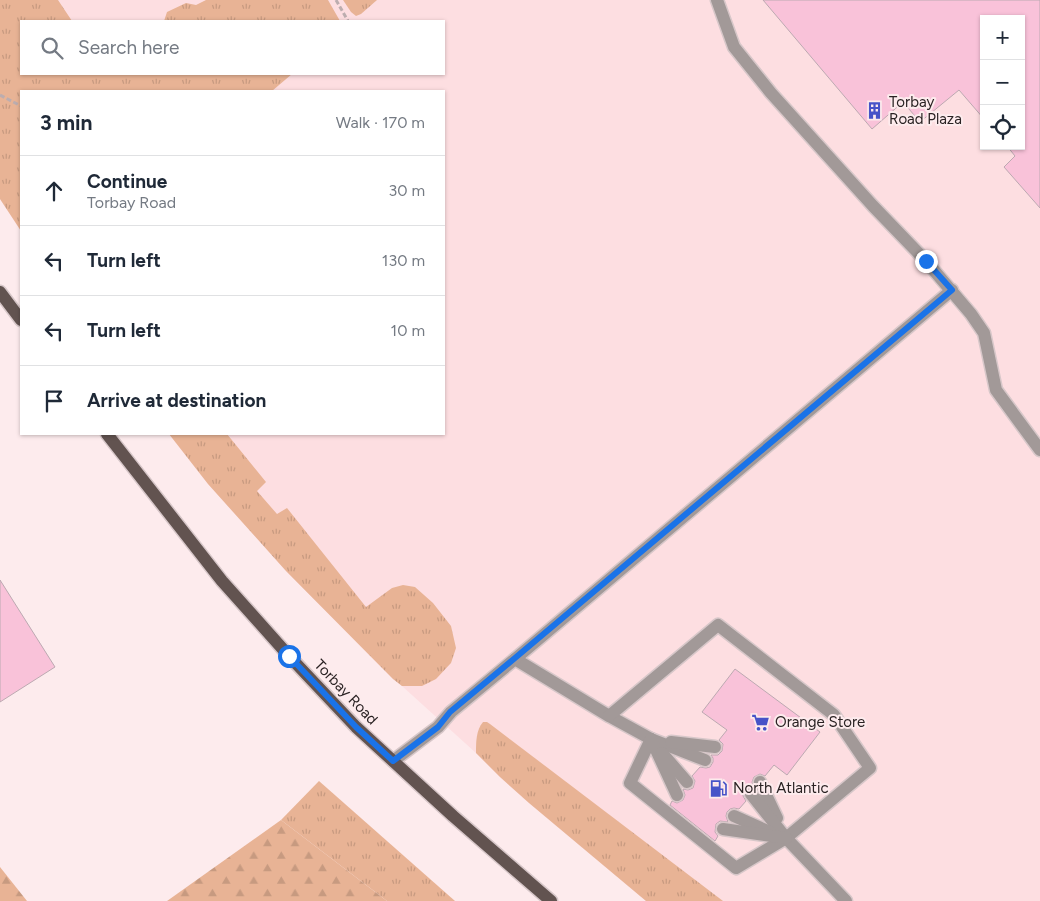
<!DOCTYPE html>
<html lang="en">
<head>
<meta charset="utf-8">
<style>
  body { margin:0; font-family:Figtree,sans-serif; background:#f6f6f7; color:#1f2937 }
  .controls { position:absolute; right:15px; top:15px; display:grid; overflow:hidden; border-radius:0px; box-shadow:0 1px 4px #0004 }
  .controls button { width:45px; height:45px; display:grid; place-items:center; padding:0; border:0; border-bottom:1px solid #e0e1e3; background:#fff; color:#1f2937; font:25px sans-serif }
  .stop { position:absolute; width:15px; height:15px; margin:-11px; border:4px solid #1a73e8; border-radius:50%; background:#fff }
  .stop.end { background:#1a73e8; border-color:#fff; box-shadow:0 1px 5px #0008 }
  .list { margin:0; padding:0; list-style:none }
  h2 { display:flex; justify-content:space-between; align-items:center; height:65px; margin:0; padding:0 20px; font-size:21px }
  h2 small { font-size:16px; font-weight:400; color:#747a83 }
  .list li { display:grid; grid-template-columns:32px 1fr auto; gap:15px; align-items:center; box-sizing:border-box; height:70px; padding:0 20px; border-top:1px solid #e0e1e3 }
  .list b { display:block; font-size:19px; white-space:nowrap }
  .list p { margin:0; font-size:16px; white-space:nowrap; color:#747a83 }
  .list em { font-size:16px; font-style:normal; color:#747a83 }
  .icon { flex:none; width:28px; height:28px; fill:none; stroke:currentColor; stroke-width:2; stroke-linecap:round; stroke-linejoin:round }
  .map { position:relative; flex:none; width:1040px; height:901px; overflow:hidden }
  .search { position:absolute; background:#fff; box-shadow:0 1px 4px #0004; left:20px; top:20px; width:425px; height:55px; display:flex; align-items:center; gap:12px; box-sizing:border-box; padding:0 18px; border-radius:0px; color:#747a83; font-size:19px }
  .panel { position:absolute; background:#fff; box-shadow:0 1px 4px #0004; left:20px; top:90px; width:425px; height:345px; border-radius:0px }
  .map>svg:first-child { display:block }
  .built { fill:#fddee1; fill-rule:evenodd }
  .grass { fill:url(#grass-tufts) }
  .forest { fill:url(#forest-firs) }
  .building { fill:#f9c2d9; stroke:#bca9b1 }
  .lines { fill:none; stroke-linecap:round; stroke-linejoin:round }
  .service-casing { stroke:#d7c7c9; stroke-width:15 }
  .primary-casing { stroke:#d7c7c9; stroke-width:15 }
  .path { stroke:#bcadaf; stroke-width:3; stroke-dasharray:5 2.5; stroke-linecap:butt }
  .service { stroke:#a29998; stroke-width:12 }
  .primary { stroke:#625350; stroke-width:12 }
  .route { stroke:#1a73e8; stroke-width:6 }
  .labels { text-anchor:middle; stroke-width:4; stroke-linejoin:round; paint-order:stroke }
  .poi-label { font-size:15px; fill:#2a2223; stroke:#fdebed; text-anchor:start }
  .street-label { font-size:15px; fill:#2a2223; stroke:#fdebed }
</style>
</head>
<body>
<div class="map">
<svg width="1040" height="901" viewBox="0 0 1040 901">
  <defs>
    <pattern id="grass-tufts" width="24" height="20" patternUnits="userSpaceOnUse" patternTransform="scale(1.25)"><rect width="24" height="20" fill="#e8b395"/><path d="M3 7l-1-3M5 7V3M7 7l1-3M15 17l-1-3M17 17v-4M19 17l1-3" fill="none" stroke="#c79a80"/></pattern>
    <pattern id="forest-firs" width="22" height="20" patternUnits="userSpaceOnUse" patternTransform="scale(1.25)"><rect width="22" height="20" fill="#e8b395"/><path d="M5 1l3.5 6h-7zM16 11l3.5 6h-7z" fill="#c79a80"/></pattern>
  </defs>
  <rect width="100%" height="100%" fill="#fdebed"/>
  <path class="built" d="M0,0h1040v901h-394l-117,-98 -29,-26 -24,-24 -74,-67 -9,-7 -107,-108 -78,-87 -39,-50h275v-343h-423v140l-21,-32zM984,19h37v127h-37zM21,21h423v53h-423z"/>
  <g class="grass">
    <path d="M0,0h58l14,21h-51v53h271l-20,17h-251v140l-21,-32z"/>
    <path d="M206,0h122l12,21h-176l3,-9 19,-9 10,2z"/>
    <path d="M343,0h34l-16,14 -5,2 -5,-4z"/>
    <path d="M169,434h58l39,48 -9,9 20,23 10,-6 79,99 26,-19 11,-3 12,2 18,16 18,23 5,22 -5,15 -15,16 -14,7h-20l-9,-7 -107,-108 -78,-87z"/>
    <path d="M483,722h4l3,2 233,177h-77l-117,-98 -29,-26 -24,-24c0,-11 0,-23 7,-31z"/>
    <path d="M319,781l136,120h-68l-106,-81z"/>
  </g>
  <g class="forest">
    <path d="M281,820l106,81h-220z"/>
    <path d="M0,867l27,34h-27z"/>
  </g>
  <g class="building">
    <path d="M763,0h277v208l-36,-41 11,-11 -8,-10h14v-127h-37v100l-25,-29 -39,32 -17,-20 -31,27z"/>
    <path d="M0,580l55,87 -55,35z"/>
    <path d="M735,669l85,63 -33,43 -13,-10 -9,11 -5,-2 -6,3 -2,5 1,4 -7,1 -2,4 -1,5 3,5 -7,8 -5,-1 -4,1 -3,3 -1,4 2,6 -8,-1 -4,3 -1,8 3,4 -3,5 -45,-36 2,-4 5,2 6,-3 2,-5 -2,-6 5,1 5,-2 2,-7 -3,-5 8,-9 6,1 4,-1 3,-5v-4l-2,-3h7l4,-4 1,-7 -4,-4 8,-10 -25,-18z"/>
  </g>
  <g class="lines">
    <defs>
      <g id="service">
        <path d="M717,0l17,47 37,46 102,113 53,55 45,53 13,19 12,57 44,60"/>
        <path d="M515,659l94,57 42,23 54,21"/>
        <path d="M609,716l109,-91 116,90 36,53 -84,70 -50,30 -106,-85 21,-44"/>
        <path d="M651,739l26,56"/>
        <path d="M671,742l44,5"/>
        <path d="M662,753l25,29"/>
        <path d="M393,761l45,-34 13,-15 64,-53 437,-369"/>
        <path d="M760,782l17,36"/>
        <path d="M751,794l35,44 60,63"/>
        <path d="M734,816l36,16"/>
        <path d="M723,829l63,9"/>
      </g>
      <g id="primary">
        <path d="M0,292l21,28"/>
        <path d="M107,434l115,147 67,75 67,71 97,89 98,85"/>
      </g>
    </defs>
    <use href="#service" class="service-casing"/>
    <use href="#primary" class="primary-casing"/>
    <g class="path">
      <path d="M336,0l12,21"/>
      <path d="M0,95l21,11"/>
    </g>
    <use href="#service" class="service"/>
    <use href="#primary" class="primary"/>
  </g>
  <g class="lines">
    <path class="route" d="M289,656l67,71 37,34 45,-34 12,-15 65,-54 437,-368 -26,-29"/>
  </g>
  <defs>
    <symbol id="building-bare" viewBox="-9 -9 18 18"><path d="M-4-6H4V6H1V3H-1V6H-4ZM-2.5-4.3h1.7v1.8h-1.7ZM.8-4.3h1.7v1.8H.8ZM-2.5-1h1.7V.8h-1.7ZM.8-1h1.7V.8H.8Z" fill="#4753c8" stroke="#fdebed" stroke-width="2.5" paint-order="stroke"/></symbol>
    <symbol id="supermarket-bare" viewBox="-9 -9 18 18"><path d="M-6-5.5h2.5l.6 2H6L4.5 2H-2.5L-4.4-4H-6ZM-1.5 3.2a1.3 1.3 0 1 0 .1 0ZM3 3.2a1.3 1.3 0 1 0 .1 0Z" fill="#4753c8" stroke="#fdebed" stroke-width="2.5" paint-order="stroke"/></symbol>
    <symbol id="fuel-bare" viewBox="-9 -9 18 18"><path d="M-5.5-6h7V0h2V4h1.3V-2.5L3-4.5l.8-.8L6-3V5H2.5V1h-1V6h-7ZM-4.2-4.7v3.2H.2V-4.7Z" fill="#4753c8" stroke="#fdebed" stroke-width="2.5" paint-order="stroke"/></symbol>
  </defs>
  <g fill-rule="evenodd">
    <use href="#building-bare" x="862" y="98" width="25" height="25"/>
    <use href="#supermarket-bare" x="748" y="710" width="25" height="25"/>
    <use href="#fuel-bare" x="706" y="776" width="25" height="25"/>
  </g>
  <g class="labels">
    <g class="poi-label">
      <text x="889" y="107">Torbay<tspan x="889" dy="17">Road Plaza</tspan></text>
      <text x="775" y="727">Orange Store</text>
      <text x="733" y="793">North Atlantic</text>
    </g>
    <g class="street-label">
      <text transform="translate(346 692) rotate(46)" y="5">Torbay Road</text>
    </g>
  </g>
</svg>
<div class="controls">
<button>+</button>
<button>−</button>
<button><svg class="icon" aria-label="locate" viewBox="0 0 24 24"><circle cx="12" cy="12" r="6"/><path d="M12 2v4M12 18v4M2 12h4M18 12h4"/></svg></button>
</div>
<div class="stop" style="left:289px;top:656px"></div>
<div class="stop end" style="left:926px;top:261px"></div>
<div class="search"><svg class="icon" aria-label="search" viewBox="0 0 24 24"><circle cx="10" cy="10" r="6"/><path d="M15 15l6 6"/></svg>Search here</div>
<section class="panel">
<h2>3 min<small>Walk · 170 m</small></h2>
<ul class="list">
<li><svg class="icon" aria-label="ahead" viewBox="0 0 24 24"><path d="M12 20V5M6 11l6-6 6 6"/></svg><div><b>Continue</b><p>Torbay Road</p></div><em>30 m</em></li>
<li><svg class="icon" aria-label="left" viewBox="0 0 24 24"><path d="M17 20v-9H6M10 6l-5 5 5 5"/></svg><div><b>Turn left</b></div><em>130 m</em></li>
<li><svg class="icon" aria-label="left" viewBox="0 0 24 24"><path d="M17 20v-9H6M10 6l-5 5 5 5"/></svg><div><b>Turn left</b></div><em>10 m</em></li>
<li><svg class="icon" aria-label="arrive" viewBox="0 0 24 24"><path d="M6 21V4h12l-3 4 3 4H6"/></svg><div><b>Arrive at destination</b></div></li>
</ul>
</section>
</div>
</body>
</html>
